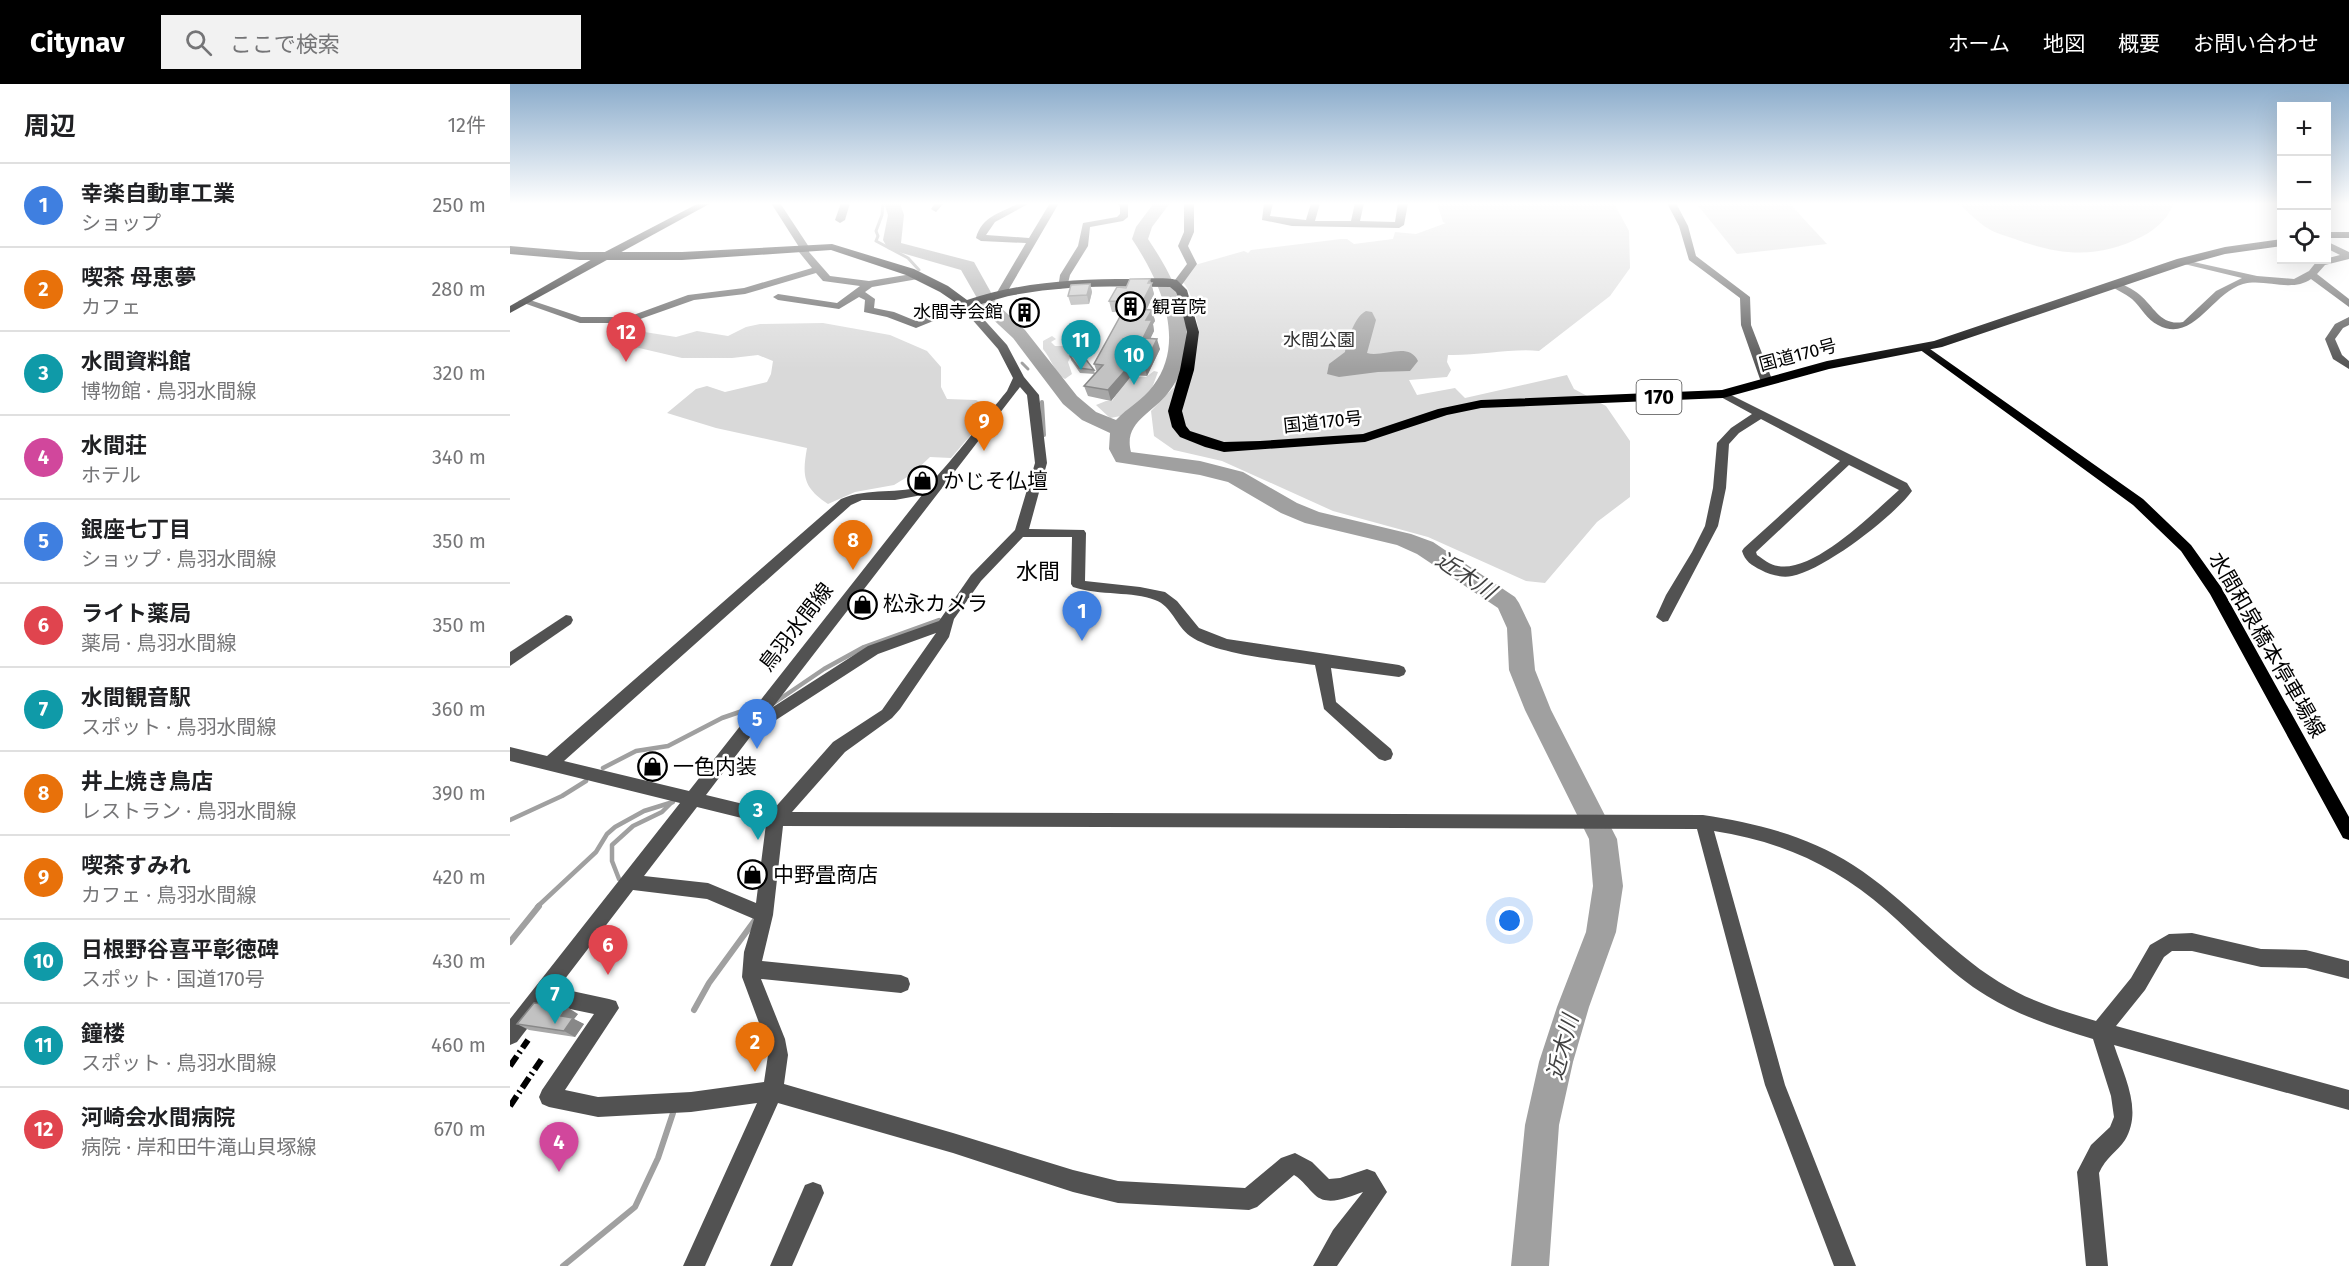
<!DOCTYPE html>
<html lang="ja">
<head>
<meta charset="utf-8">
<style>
  body { margin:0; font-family:"Fira Sans","Noto Sans JP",sans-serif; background:#f2f2f2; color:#202124 }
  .controls { position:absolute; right:18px; top:18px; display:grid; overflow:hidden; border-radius:0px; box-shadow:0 6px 24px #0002 }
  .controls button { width:54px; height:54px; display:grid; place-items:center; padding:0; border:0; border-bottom:2px solid #e0e0e0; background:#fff; color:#202124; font:30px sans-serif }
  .you { position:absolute; left:1000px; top:837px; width:21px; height:21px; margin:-15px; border:4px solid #fff; border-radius:50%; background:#1a73e8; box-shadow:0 0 0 9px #1a73e833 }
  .badge { display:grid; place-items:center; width:39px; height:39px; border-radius:50%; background:#000; color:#fff; font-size:20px; font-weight:700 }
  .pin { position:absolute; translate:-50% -50px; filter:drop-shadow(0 2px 3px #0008) }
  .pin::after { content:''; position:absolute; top:32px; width:21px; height:18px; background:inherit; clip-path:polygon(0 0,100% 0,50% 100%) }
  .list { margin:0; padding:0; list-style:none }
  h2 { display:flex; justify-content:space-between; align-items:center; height:78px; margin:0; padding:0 24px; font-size:26px }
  h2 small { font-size:20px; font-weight:400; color:#757577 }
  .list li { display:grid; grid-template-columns:39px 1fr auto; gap:18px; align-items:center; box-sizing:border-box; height:84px; padding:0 24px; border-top:2px solid #e0e0e0 }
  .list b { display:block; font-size:22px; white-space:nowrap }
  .list p { margin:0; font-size:20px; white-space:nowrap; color:#757577 }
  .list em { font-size:20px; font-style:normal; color:#757577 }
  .icon { flex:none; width:33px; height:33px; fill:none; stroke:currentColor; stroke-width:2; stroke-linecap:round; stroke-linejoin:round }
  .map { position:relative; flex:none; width:1839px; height:1182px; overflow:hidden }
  header { display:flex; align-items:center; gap:36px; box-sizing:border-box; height:84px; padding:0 30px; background:#000; color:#fff }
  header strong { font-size:28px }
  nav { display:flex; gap:33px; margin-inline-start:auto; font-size:21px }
  .search { width:420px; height:54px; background:#f2f2f2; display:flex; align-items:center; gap:15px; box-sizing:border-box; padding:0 21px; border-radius:0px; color:#757577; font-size:22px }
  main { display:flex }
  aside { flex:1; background:#fff }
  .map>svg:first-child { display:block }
  .green { fill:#d9d9d9 }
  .water { fill:#a0a0a0 }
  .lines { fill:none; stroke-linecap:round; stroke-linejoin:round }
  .stream-far3 { stroke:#a0a0a0; stroke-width:3 }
  .stream-far2 { stroke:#a0a0a0; stroke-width:4 }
  .stream-far1 { stroke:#a0a0a0; stroke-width:4.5 }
  .stream { stroke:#a0a0a0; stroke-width:6 }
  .river { fill:#a0a0a0; fill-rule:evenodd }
  .minor { fill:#525252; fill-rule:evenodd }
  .major { fill:#000; fill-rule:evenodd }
  .highway { fill:#000; fill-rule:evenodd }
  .rail { stroke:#000; stroke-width:6; stroke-dasharray:12 4 2 4; stroke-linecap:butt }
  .wall { fill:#a7a7a7 }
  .shaded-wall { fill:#888 }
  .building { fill:#c2c2c2; stroke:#888; stroke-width:1.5 }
  .labels { text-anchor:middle; stroke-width:5; stroke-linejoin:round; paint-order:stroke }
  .far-poi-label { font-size:18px; fill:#000; stroke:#fff; text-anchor:start }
  .far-park-label { font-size:18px; fill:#303030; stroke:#fff }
  .far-street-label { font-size:18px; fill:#000; stroke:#fff }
  .shield { fill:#fff; stroke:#4c4c4c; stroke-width:1.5 }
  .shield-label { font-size:20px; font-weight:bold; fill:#000 }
  .poi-label { font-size:21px; fill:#000; stroke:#fff; text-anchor:start }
  .street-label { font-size:21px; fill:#000; stroke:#fff }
  .neighbourhood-label { font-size:22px; fill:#000; stroke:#fff }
  .water-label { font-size:22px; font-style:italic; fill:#414141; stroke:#fff }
</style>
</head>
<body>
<header>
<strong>Citynav</strong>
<div class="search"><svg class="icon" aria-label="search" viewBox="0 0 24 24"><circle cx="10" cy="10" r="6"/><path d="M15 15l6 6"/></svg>ここで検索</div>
<nav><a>ホーム</a><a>地図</a><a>概要</a><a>お問い合わせ</a></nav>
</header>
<main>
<aside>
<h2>周辺<small>12件</small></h2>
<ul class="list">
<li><span class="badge" style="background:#3f7fe0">1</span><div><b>幸楽自動車工業</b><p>ショップ</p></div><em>250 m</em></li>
<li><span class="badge" style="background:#e8710a">2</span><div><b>喫茶 母恵夢</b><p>カフェ</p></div><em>280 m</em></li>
<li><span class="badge" style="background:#0f9aa8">3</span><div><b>水間資料館</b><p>博物館 · 鳥羽水間線</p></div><em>320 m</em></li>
<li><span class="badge" style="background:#d1479c">4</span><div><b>水間荘</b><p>ホテル</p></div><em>340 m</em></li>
<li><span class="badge" style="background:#3f7fe0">5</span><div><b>銀座七丁目</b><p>ショップ · 鳥羽水間線</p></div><em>350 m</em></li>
<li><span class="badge" style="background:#e0444e">6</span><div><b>ライト薬局</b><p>薬局 · 鳥羽水間線</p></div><em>350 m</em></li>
<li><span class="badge" style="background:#0f9aa8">7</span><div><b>水間観音駅</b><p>スポット · 鳥羽水間線</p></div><em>360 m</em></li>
<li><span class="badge" style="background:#e8710a">8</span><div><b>井上焼き鳥店</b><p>レストラン · 鳥羽水間線</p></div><em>390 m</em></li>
<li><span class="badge" style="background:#e8710a">9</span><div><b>喫茶すみれ</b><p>カフェ · 鳥羽水間線</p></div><em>420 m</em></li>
<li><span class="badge" style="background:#0f9aa8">10</span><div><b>日根野谷喜平彰徳碑</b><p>スポット · 国道170号</p></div><em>430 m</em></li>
<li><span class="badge" style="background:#0f9aa8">11</span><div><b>鐘楼</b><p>スポット · 鳥羽水間線</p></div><em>460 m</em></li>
<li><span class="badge" style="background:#e0444e">12</span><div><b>河崎会水間病院</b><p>病院 · 岸和田牛滝山貝塚線</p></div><em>670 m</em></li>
</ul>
</aside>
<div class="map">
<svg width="1839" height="1182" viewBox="0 0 1839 1182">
  <rect width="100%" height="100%" fill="#fff"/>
  <g class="green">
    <path d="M927,119h177l15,28 1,37 -20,28 -71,55c-26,-3 -63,5 -91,4l-1,7 4,8 -4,7 -38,3 8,15 38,-7 10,10 102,-23 7,14 32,17 24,35v56l-33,25 -52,61 -19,-2 -98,-44 -95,-26 -111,-50 -48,-11 -20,-14 -3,-25 23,-24 9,-45 16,-11c-4,-16 -5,-37 -17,-50l13,-16 49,-14 4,2 3,-3 90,-11h6l7,5 39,-5 2,-7 21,2 30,-11 -3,-1z"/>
    <path d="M1186,119h93l38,41 -90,10z"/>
    <path d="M1447,119h216c-3,14 -18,27 -30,33 -44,23 -82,20 -128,3 -8,-3 -18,-5 -26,-10 -11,-6 -21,-18 -32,-26z"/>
    <path d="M313,239l67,12 37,16 14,16v20l6,12 29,1 17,9 -42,49 -21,-1 -18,17 -18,11 -39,7 -27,12c-25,-17 -26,-28 -21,-56l-91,-20 -49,-15 29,-24 11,-3 18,6 42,-10 4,-8 2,-13 -15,-6 -26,3h-50l-73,-17 3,-8 20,-3 44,7 21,-6 31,5 18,-9 14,-3z"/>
    <path d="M542,252l4,3 -5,3 4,4h15l9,7 -9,5 -2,4 4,12 -7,5c-10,-5 -14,-21 -22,-30v-8z"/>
    <path d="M644,287l4,1 -9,24 -28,20 -11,2 -14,-13 10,-4h6l17,-25 17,1z"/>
  </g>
  <path class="water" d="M856,227l6,1 4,8 -9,33c15,5 42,-12 51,8l-8,10 -32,1 -39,5 -12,-3 2,-10 16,-12c2,-12 10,-36 21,-41z"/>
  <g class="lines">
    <g class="stream-far3">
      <path d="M373,119l-1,12 -6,16 2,5 -2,5 32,17 11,12"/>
      <path d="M512,279l6,6"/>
    </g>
    <path class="stream-far2" d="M532,318l2,33"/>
    <g class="stream-far1">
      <path d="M264,619l50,-34 40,-22 75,-27"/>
      <path d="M93,684l33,-17 32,-5 54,-28 35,-12"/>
      <path d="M0,736l52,-24 24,-15"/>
      <path d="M109,795l-7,-18v-16l21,-19 29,-14 9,-9"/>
      <path d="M27,823l59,-55 11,-18 8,-7 29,-16 29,-9"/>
    </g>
    <g class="stream">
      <path d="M0,858l29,-36"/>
      <path d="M184,926l15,-27 46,-63"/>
      <path d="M53,1182l72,-59 23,-49 15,-45"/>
    </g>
    <path class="river" d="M374,119h16l4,12 -3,28 73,19 24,43 27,25 52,66 19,16 20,8c11,-12 27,-20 37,-34 35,-46 6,-106 -21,-147l4,-12 18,-24h16l-18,24 -4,12c31,46 59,104 20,154 -15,20 -45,29 -37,59l69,9 43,11 54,31 22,9 92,22 22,8 82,55 4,6 12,25 4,42 16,40 66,129 6,47 -7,46 -27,75 -16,55 -14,63 -10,141h-38l14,-141 14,-63 18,-55 29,-75 7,-46 -4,-47 -64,-129 -16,-40 -2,-42 -9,-20 -81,-54 -20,-9 -92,-22 -24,-10 -53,-31 -28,-7 -84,-13 -7,-13 1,-16 -28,-13 -19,-16 -50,-66 -28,-26 -24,-42 -73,-21 -5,-9 5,-25z"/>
    <g class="minor">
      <path d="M261,119h9l29,44v5l21,24 39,5 49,-8 5,3 -5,3 -46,8 -7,5 10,7 -1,9 20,4 22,9 49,-19 4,1 38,42 17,32 15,18 8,68 -18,66 55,1 2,3 -1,48 55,6 25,5 12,9 22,27 28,11 172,26 5,2 2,4 -2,4 -5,2 -68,-9 5,34 55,47 2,5 -2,5 -6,2 -6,-2 -55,-50 -9,-44c-33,-5 -98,-10 -125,-29 -14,-10 -18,-30 -35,-36 -22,-9 -55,-4 -82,-13l-2,-3 1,-47h-49l-42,44 -27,38 -5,18 -49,72 -8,9 -47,34 -53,60 911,3c53,8 105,21 150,50 53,34 93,84 146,117 30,19 63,29 97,39l35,-43 19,-33 19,-11 23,-1 69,16 45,1 43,11v18l-43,-11 -45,-1 -69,-16h-20l-8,6 -19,33 -29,36 233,64v20l-235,-65c10,31 29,65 11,95 -8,12 -19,17 -26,33l9,93h-22l-9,-94 14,-27 19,-18 4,-10 -3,-21 -18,-57c-37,-11 -73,-23 -106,-43 -38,-23 -68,-57 -101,-86 -50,-44 -106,-69 -172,-79l71,254 71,181h-22l-69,-181 -68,-256 -914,-3 -10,89 -11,46 139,14 7,3 2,6 -2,6 -7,3 -140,-14 24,60 3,16 -4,29 169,49 120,37 45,11 127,7 36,-30 14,-5 17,9 17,17 11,-1 27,-9 8,3 12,20 -50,74h-24l20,-36 30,-38c-15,5 -35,15 -48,3 -7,-6 -12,-15 -21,-20l-37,32 -8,3 -131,-7 -45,-11 -120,-39 -175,-50 -73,163h-22l74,-163 -66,9 -93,5 -49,-10 -7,-3 -3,-7 3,-7 52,-76 -48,-10 -29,38 -7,3v-26l170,-216 -170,-42v-14l37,9 294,-257c28,-12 57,-4 86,-14 8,-2 69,-81 80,-94l6,-13 -15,-29 -35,-40 -47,19 -29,-11 -23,-5 1,-12 -6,-3 -20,12 -61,-9 -5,-3 5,-3 59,9 23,-17 -37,-5 -7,-8 -71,21 -51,6 -65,23h-49l-62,-22 9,-2 54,18h47l60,-22 56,-7 68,-20 -13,-16v-5zM510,303l7,8 8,68 -20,67 -44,45 -32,46 -71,25 -95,61zM412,411l-233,296 -125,-30 287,-256 11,-5h33zM426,549l-54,77 -49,32 -61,69 -66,-16 54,-71 16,-4 102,-66zM187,723l69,17 -10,79 -48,-20 -64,-7zM123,806l74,9 47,20 -10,33 -2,25 23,62 3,16 -4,27 -73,10 -93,5 -33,-7 54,-82 -3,-7 -7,-2 -51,-11z"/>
      <path d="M331,119h9l-5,17 -5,3 -5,-3z"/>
      <path d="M425,119h9l-8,9 -5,-3z"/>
      <path d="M509,119h11l-35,19 -9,13 43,3 21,-35h9l-53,91 -5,3 -5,-3 30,-51 -45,-2 -5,-3c6,-22 25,-25 43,-35z"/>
      <path d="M608,119l10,1v13l-5,4 -33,6 -2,19 -18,29 -3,12 -9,2 2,-14 18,-29 5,-23 34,-6 3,-3v-7z"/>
      <path d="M674,119h10v29l-6,14 9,18 -16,22 -4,1 -5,-3 15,-20 -9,-18 6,-14z"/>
      <path d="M754,119h9l-3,13 36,4 5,-17h9l-5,18h36l4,-18h9l-4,18 35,1 3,-19h10l-4,22 -5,3 -107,-2 -30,-6z"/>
      <path d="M1157,119h9l12,23 8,30 54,41 1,28 22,57 -2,2 -4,1 -6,-3 -20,-57 -1,-27 -51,-38 -10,-34z"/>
      <path d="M1816,157l23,11v7l-24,6 -8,9 32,25v8l-38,-28c-20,14 -46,-1 -68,5 -31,9 -50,60 -85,41 -11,-5 -17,-18 -26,-26 -7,-6 -17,-9 -23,-15l5,-3c9,3 19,8 26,14 15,13 21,31 43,27l33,-31 26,-13 -62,-15v-4l77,17 37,3 15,-8 8,-10 23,-6 -14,-7z"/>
      <path d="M1839,233v8l-6,3 -8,11 7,16 7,6v8l-16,-10 -8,-20 10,-15z"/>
      <path d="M1213,307l184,92 5,8c-19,26 -88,79 -120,85 -10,2 -22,-1 -31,-6 -10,-5 -16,-9 -19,-19l2,-3 96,-87 -79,-42 -22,14 -10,11 -3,44 -8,38 -50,95 -5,1 -7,-5 10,-22 26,-43 13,-26 8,-38 4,-45 14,-15 21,-14 -33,-18v-4zM1339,381l50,25c-26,23 -85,83 -121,76 -8,-1 -15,-7 -21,-11l-1,-3z"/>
      <path d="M56,531l5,1 2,4 -2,4 -61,42v-14z"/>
      <path d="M303,1098l8,3 3,8 -32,73h-22l35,-81z"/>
    </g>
    <g class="major">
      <path d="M189,119h12l-201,110v-7l91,-52z"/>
      <path d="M1413,260l220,155 48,46 30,42 128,230v23l-6,-2 -133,-244 -29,-43 -48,-46 -214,-156v-4z"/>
    </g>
    <g class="highway">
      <rect x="1816" y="148" width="23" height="6"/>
      <path d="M1772,155v7l-57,8 -40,11 -243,82 -113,22 -106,29 -242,10 -34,7 -82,27 -141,10 -19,-5 -25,-10 -8,-10 -4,-16 12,-41 7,-38 -7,-30 -4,-10 -6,-5c-52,-1 -105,-2 -156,8 -17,3 -33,10 -49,14l-25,-17 -34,-17 -75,-25 -149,10h-102l-70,-6v-8l70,6h102l150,-8 82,25 34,17 19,14c53,-18 108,-21 164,-21 15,0 32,-2 46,1l10,10 12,42 -5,38 -12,41 4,15 4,5 34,11 36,-1 103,-7 75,-25 43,-9 241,-10 105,-29 107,-20 243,-82 48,-12z"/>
    </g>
    <g class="rail">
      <path d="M0,982l18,-26"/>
      <path d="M0,1022l33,-49"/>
    </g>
  </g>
  <g class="wall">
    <path d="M641,199l3,11 -8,16h6l3,11 -2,3 1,7 -4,7 10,11 -13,27 -15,-1 -21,26 -23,-5 -4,-10 11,-12 -15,-1 -9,-13 -1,-4 24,14 1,4 2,-2 -3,-8 29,-52h-11l-3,-11 17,-13z"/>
    <path d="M580,200l2,8 -3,12 -18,1 -3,-9z"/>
    <path d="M68,930l-4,5 10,5 -9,13 -46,-7 -12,-6z"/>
  </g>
  <g class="shaded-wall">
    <path d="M640,195l4,15 -12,25 -3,-10z"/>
    <path d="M580,200l2,8 -3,12 -2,-9z"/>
    <path d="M642,226l3,11 -2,3 1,7 -8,17 -3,-10 3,-18z"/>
    <path d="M647,255l3,10 -13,27 -3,-10z"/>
    <path d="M620,281l2,10 -21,26 -3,-11z"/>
    <path d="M57,923l11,7 -4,5 10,5 -9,13 -11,-6 -3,-15z"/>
  </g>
  <g class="building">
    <path d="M620,195h20l-2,4h4l-13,26 13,1 -6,10h6l-9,18 14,1 -13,27 -14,-1 -22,25 -24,-4 19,-21 -9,-1 34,-62 -19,-1 8,-14 9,1z"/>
    <path d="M580,200l-3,11 -19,1 3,-11z"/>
    <path d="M571,269l13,17 -15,-2 -9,-12z"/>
    <path d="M24,919l33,4 -6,9 12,2 -9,13 -47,-7z"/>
  </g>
  <linearGradient id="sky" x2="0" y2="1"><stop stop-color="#8baccb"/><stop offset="0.42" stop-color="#fff"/><stop offset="1" stop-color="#fff" stop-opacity="0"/></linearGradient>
  <rect width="1839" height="285" fill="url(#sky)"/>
  <defs>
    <symbol id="building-ring" viewBox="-11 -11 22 22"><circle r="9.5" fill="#fff" stroke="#000" stroke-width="1.5"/><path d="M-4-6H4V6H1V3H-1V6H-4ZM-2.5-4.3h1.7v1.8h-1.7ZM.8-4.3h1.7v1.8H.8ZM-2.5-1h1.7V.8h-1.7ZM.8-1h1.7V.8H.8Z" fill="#000"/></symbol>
    <symbol id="shop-ring" viewBox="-11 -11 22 22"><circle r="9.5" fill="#fff" stroke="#000" stroke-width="1.5"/><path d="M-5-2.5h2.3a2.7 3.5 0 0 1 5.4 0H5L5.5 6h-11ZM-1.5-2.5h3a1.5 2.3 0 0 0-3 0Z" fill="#000"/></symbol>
  </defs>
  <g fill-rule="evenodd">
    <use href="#building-ring" x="604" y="206" width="33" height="33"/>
    <use href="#building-ring" x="498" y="212" width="33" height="33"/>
    <use href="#shop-ring" x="396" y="380" width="33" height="33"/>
    <use href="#shop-ring" x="336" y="504" width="33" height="33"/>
    <use href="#shop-ring" x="126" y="666" width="33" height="33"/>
    <use href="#shop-ring" x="226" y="774" width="33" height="33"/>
  </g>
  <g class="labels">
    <g class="far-poi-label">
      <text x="642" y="229">観音院</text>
      <text x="493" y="234" text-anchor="end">水間寺会館</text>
    </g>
    <g class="far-park-label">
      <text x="809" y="262">水間公園</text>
    </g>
    <g class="far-street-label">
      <text transform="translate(1288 271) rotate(-15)" y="6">国道170号</text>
      <text transform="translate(813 338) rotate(-6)" y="6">国道170号</text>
    </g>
    <rect class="shield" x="1126.5" y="296" width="45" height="34" rx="4.5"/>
    <g class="shield-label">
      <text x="1149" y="320">170</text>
    </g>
    <g class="poi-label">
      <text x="433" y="404">かじそ仏壇</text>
      <text x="373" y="527">松永カメラ</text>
      <text x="163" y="690">一色内装</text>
      <text x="263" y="798">中野畳商店</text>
    </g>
    <g class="street-label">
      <text transform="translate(286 543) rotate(-52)" y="7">鳥羽水間線</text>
      <text transform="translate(1757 561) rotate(60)" y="7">水間和泉橋本停車場線</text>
    </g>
    <g class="neighbourhood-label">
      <text x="528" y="495">水間</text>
    </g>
    <g class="water-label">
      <text transform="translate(956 491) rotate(34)" y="8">近木川</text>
      <text transform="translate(1052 963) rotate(-75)" y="8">近木川</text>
    </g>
  </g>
</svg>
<div class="controls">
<button>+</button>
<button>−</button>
<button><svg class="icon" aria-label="locate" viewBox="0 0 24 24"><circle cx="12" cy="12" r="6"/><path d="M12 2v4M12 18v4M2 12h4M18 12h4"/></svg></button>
</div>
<div class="you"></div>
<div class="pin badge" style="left:572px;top:557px;background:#3f7fe0">1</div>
<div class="pin badge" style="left:245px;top:988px;background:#e8710a">2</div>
<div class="pin badge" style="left:248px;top:756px;background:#0f9aa8">3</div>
<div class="pin badge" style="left:49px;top:1088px;background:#d1479c">4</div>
<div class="pin badge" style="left:247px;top:665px;background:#3f7fe0">5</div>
<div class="pin badge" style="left:98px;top:891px;background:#e0444e">6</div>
<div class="pin badge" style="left:45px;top:940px;background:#0f9aa8">7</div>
<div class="pin badge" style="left:343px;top:486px;background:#e8710a">8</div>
<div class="pin badge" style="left:474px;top:367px;background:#e8710a">9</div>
<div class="pin badge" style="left:624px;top:301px;background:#0f9aa8">10</div>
<div class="pin badge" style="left:571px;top:286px;background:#0f9aa8">11</div>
<div class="pin badge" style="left:116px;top:278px;background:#e0444e">12</div>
</div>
</main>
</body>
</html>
